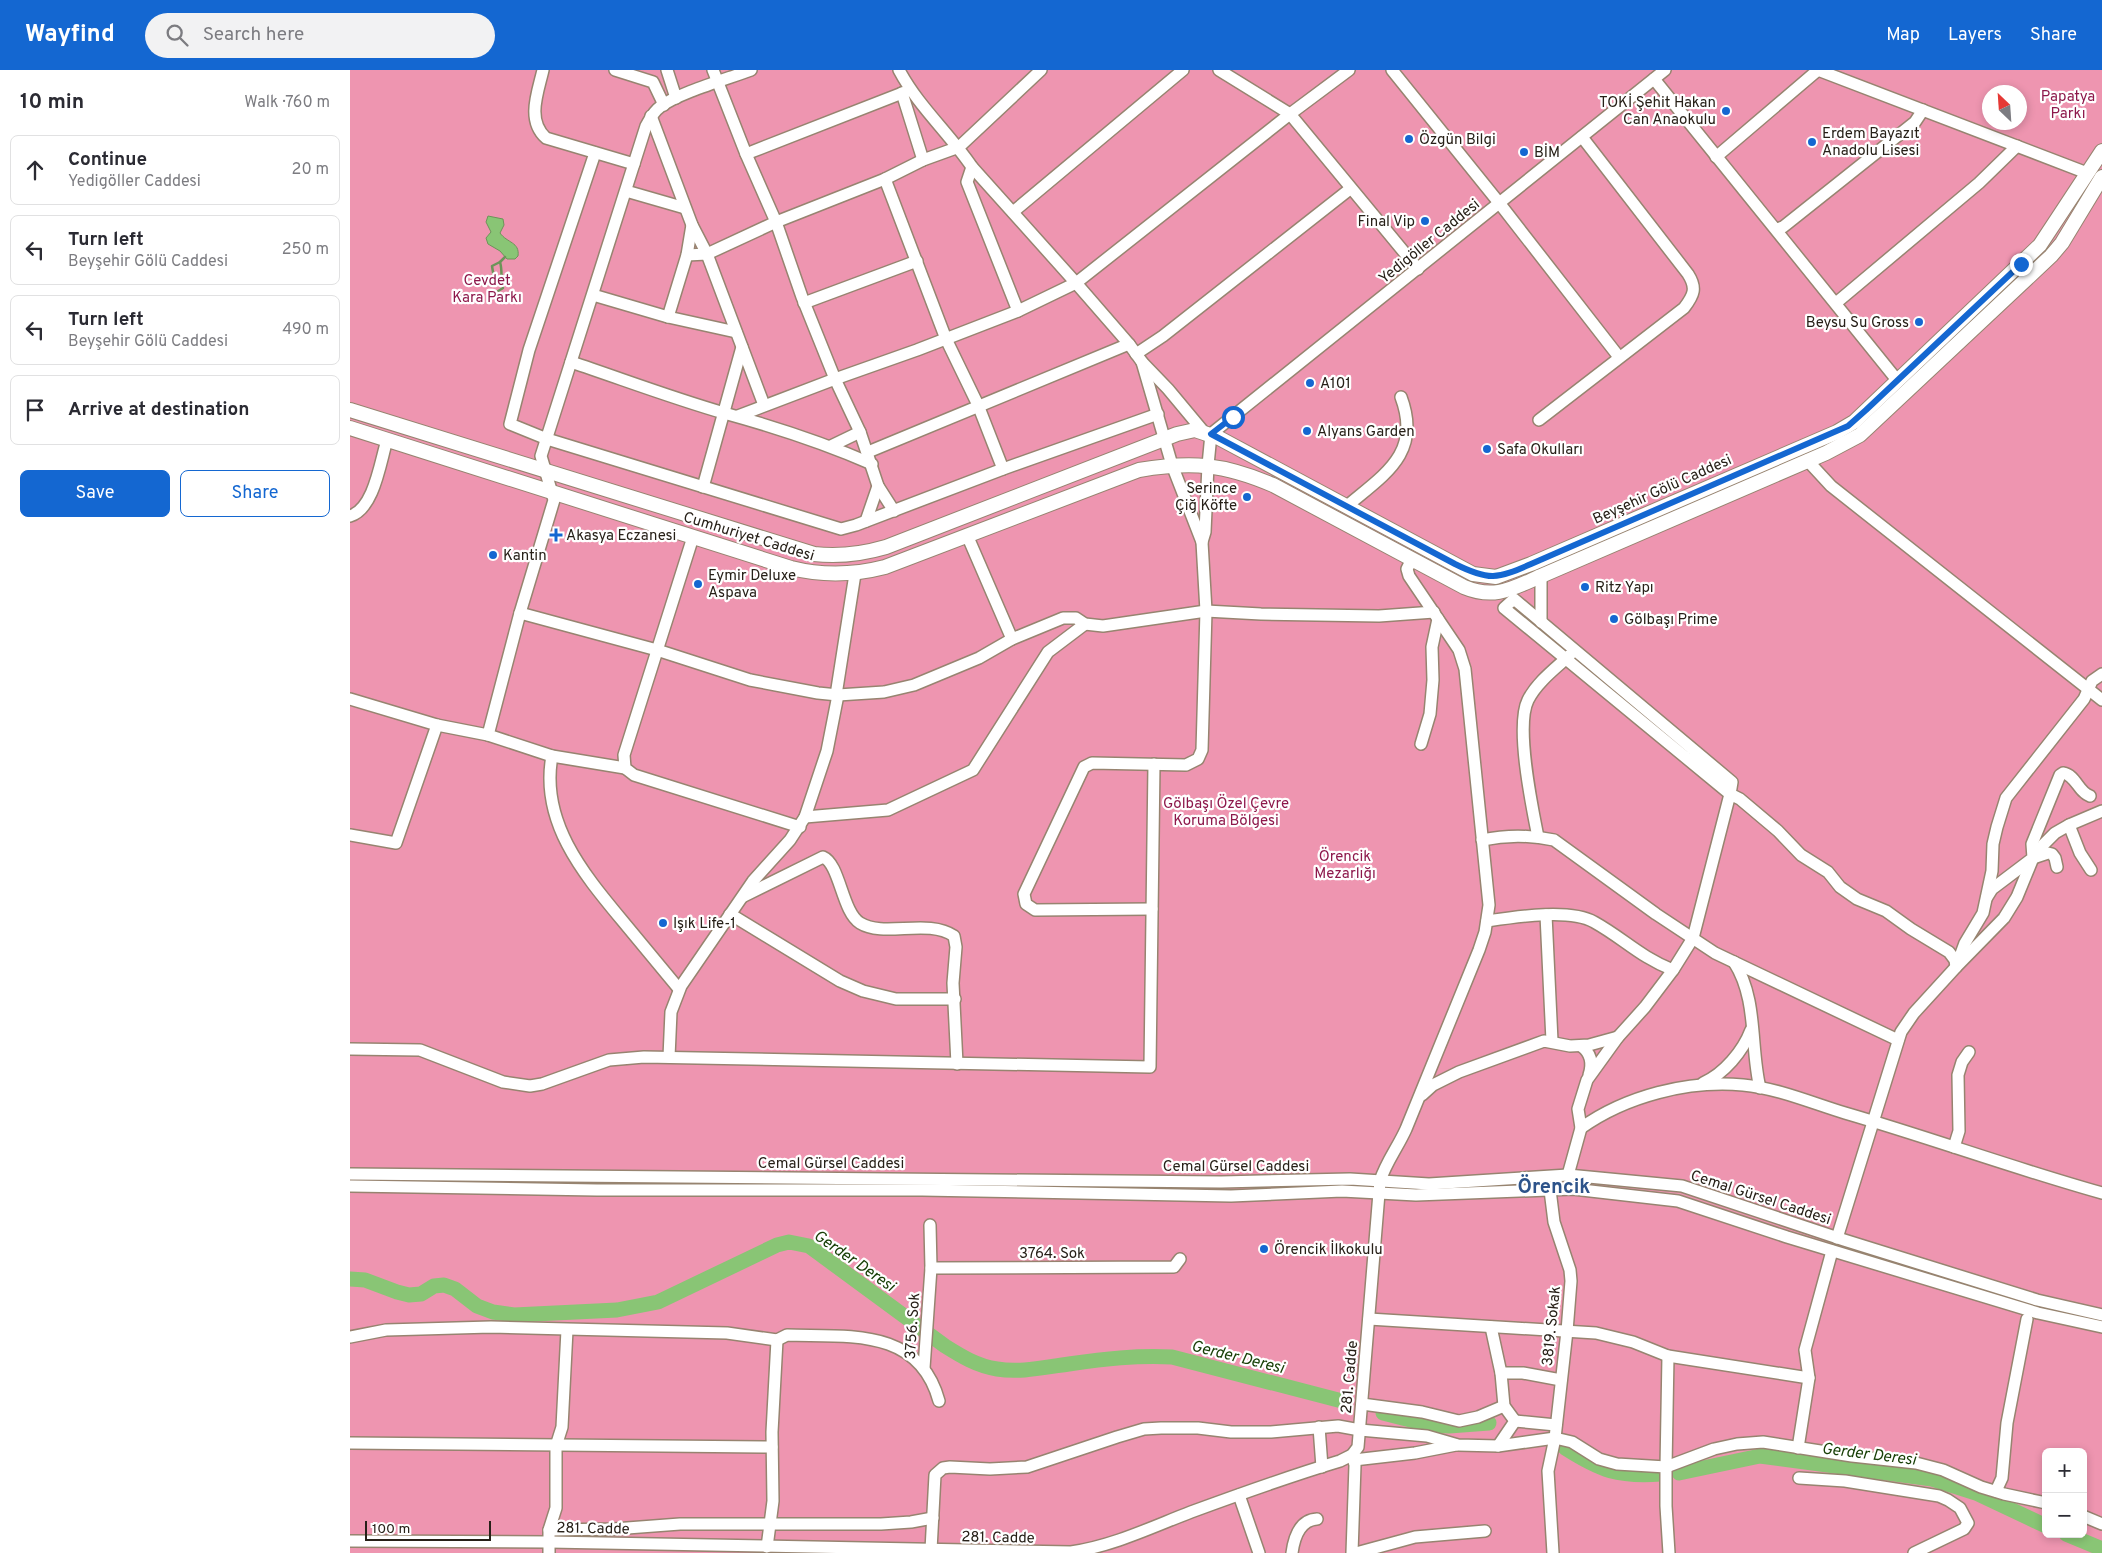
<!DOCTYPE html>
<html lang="en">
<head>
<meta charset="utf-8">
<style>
  body { margin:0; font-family:Overpass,sans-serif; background:#f2f2f3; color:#2b2b33 }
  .controls { position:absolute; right:15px; bottom:15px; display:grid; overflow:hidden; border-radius:8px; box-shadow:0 2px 8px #0003 }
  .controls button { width:45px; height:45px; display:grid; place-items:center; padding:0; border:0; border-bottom:1px solid #e1e1e2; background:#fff; color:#2b2b33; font:25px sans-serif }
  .compass { position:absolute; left:1632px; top:15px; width:45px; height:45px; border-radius:50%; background:#fff; box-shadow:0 2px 8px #0003; rotate:335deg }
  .scale { position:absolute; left:15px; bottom:12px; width:126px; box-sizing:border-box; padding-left:5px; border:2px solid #272018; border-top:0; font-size:14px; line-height:18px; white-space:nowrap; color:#272018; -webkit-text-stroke:4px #fff; paint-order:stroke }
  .stop { position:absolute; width:15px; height:15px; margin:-11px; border:4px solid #1467d1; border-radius:50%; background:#fff }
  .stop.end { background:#1467d1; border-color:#fff; box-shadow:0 1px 5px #0008 }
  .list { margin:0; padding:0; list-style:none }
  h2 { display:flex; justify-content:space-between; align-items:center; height:65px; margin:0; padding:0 20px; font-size:21px }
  h2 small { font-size:16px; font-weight:400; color:#7c7c81 }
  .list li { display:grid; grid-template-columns:32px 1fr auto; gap:15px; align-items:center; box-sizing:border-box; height:70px; margin:0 10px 10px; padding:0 10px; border:1px solid #e1e1e2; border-radius:8px }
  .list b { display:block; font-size:19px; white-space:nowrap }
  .list p { margin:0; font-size:16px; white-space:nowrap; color:#7c7c81 }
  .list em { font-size:16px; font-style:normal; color:#7c7c81 }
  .actions { display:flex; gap:10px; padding:15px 20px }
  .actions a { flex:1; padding:11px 0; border:1px solid #1467d1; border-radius:8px; text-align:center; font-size:18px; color:#1467d1 }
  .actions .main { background:#1467d1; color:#fff }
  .icon { flex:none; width:28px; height:28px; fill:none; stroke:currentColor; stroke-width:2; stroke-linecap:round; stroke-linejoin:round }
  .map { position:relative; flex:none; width:1752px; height:1483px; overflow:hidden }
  header { display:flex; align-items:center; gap:30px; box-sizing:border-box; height:70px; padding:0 25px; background:#1467d1; color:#fff }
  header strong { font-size:24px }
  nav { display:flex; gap:28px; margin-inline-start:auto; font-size:18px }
  .search { width:350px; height:45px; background:#f2f2f3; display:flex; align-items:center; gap:12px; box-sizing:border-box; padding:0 18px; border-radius:28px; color:#7c7c81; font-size:19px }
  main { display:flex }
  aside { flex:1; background:#fff }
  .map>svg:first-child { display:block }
  .green { fill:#ee95b0; fill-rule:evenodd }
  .water { fill:#89c575; stroke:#6c9459 }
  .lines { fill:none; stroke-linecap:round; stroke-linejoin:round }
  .stream { stroke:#6c9459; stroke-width:2.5 }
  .river { stroke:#89c575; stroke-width:15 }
  .minor-casing { stroke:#978470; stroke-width:14 }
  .major-casing { stroke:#978470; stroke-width:16 }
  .minor { stroke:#fff; stroke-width:11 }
  .major { stroke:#fff; stroke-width:14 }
  .route { stroke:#1467d1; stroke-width:6 }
  .poi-dot { fill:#1467d1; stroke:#fff; stroke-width:2 }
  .labels { text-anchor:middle; stroke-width:4.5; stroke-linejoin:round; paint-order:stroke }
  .park-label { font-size:15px; fill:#8d184b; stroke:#fff }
  .poi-label { font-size:15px; fill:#272018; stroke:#fff; text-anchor:start }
  .street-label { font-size:15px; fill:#272018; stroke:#fff }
  .water-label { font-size:16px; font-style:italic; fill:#194008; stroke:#fff }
  .district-label { font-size:20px; font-weight:bold; fill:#2d538a; stroke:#fff }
</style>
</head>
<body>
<header>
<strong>Wayfind</strong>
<div class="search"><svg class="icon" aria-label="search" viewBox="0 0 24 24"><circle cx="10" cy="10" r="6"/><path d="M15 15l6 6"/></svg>Search here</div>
<nav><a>Map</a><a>Layers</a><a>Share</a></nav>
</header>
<main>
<aside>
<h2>10 min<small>Walk · 760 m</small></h2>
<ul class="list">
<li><svg class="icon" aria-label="ahead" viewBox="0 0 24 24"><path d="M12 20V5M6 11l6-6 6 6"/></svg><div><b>Continue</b><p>Yedigöller Caddesi</p></div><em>20 m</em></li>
<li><svg class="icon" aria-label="left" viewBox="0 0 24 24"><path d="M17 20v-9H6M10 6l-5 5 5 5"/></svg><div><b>Turn left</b><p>Beyşehir Gölü Caddesi</p></div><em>250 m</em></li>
<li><svg class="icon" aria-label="left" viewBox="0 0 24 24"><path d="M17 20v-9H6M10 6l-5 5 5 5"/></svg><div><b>Turn left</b><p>Beyşehir Gölü Caddesi</p></div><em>490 m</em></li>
<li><svg class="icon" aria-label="arrive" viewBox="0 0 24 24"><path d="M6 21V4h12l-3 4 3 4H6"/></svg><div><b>Arrive at destination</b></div></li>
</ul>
<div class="actions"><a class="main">Save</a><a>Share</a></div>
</aside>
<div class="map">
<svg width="1752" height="1483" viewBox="0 0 1752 1483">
  <rect width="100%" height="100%" fill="#f0dcc7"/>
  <path class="green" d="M0,0h1752v1483h-1752zM1640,22h30v30h-30zM1696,1382h37v82h-37z"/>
  <path class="water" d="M138,146l15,3 1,6 -4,8c7,10 20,9 18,23l-3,3h-8l-7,-8 -12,-7 -2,-6 5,-6 -5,-10z"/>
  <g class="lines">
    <g class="stream">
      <path d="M134,214l10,-6 -2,-12 8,-4 5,-5"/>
      <path d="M142,225l11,-7c-3,-8 0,-16 -3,-26"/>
    </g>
    <g class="river">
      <path d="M0,1209l15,1 32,12 12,3 12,-1 13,-8 10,-1 11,4 22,17 16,6 21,3 103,-5 41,-8 119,-57 12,-3 20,4 136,100c16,10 32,20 52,23 24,4 48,-2 72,-5 35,-5 68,-9 103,-7l170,44"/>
      <path d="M1033,1343l47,12 19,1 40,-3"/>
      <path d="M1215,1378c36,23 53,29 96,26"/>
      <path d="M1329,1403l81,-17 172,23 44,14 70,33"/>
      <path d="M1716,1464l36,15"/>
    </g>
    <defs>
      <g id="minor">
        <path d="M193,0c-5,22 -17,50 3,68l88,26"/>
        <path d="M265,0l38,12 11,23"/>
        <path d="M317,0l9,28"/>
        <path d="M363,0l33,84 30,68 26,75 33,82 25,53 18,54 16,25"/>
        <path d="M549,0c19,36 50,63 73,97l104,116 53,61 13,18 26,27 35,42"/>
        <path d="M869,0l71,44 128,155"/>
        <path d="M1042,0l108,134 119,153"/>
        <path d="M1468,0l269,103"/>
        <path d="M1304,9l243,301"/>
        <path d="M552,23l21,67"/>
        <path d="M301,46l41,109 15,29 57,151"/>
        <path d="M245,83l-66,197 -19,74 37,15 294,90 15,-4 147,-56 155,-55"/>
        <path d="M396,84l164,-64"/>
        <path d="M1366,87l102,-87"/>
        <path d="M622,97l-5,15 51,129"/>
        <path d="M535,109l61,160 32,66 25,64"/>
        <path d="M276,121l59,17"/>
        <path d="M663,142l170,-142"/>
        <path d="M1427,159l6,-2 132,-105 8,-12"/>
        <path d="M337,185l20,-1 69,-32 109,-43 38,-19 36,-13 82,-77"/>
        <path d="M243,225l75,22 68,15"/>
        <path d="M454,233l113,-42"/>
        <path d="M1486,233l143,-120 38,-37"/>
        <path d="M318,247l19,-62 5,-30"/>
        <path d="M786,284l27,-18 187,-147"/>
        <path d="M221,292c51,17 101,36 153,51 51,14 100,30 148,51"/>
        <path d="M792,292l30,103 30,77 4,69 -4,139 -4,9 -12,6 -94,-2 -8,4 -60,127 2,10 9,6 117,-1"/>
        <path d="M388,346l97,-37 82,-29 101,-39 58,-28 214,-169 59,-44"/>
        <path d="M1189,350l145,-112c10,-13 13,-20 4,-34l-106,-137"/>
        <path d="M481,376l29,-14"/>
        <path d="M518,382l261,-108"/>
        <path d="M1457,390l24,26 271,214"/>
        <path d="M353,417l39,-140"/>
        <path d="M997,436c38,-32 75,-53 54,-109"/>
        <path d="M0,446c24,-7 30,-53 37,-76"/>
        <path d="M516,451l12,-35"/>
        <path d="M617,465l45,104"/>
        <path d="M343,467l-69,218 1,13 9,7 166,52"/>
        <path d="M852,472l3,-10 3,-67 3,-31 454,-364"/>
        <path d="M170,543l137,37 93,30 68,13 20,2 46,-3 30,-7 65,-27 33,-19 51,-21h13l9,6 18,2 103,-15 55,3 118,2 55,-4"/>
        <path d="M1191,552v-46"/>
        <path d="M486,625l19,-121"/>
        <path d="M0,629l87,26 51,10"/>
        <path d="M1071,674l9,-30 3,-34 -1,-33 6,-28"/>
        <path d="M202,686c-12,65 30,116 69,163 19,23 39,47 58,70"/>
        <path d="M275,698l-73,-12 -64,-21 32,-122 34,-113 -13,-44 105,-330c4,-7 7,-14 14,-19 18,-14 67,-28 91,-37"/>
        <path d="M455,747l83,-7 85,-40 75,-118 37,-28"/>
        <path d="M1719,755l11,28 11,17"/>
        <path d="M0,765l46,8 41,-118"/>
        <path d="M1188,767c-6,-30 -23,-111 -10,-137 9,-18 28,-32 42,-45"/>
        <path d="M1132,770c24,-5 48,-5 72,0l102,74 59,39 183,87"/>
        <path d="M1683,788l15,-5 4,1 3,4 2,9"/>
        <path d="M394,826l79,-39c17,7 19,55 37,66 24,15 68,-5 94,13l2,11 -3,36 4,81"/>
        <path d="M1637,827l5,-8 41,-31 -1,-14 28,-69 3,-2c13,2 15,19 27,23"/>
        <path d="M380,844l110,67 23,10 33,8h59"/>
        <path d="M1196,845l6,126"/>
        <path d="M1137,851c27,-4 83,-13 107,1 29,16 46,35 79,48"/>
        <path d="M1384,892c24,37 16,85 26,126"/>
        <path d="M1608,892l7,-19 18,-30 9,-42 1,-27 4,-17 9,-29 78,-99 8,-18 10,-7"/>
        <path d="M1231,976c10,7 12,17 8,29"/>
        <path d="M0,979l70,1 83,32 27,4 12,-2 67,-24 35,-3 506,10 4,-303"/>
        <path d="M319,987l2,-45 10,-26 72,-105 37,-41 15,-23 22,-66 11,-56"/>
        <path d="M1353,1013c21,-9 40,-32 48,-53"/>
        <path d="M1072,1025l11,-10 26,-13 85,-31 26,5 19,-1 29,-8"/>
        <path d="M1231,1058c45,-32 107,-48 162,-43 34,3 69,18 102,28 86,25 171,56 257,80"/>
        <path d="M1604,1077l5,-16 -1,-56 4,-13 7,-10"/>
        <path d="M0,1104l871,8 129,-3 79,5 139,-9 114,11 162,54 193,60 65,15"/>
        <path d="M1218,1105l13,-47 -3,-19 9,-29 31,-43 27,-30 28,-37 20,-32 37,-144 2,-12 -218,-183 -10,9 226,186 10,5 38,32 23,24 27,17 12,15 17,12 29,12 25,18 38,23 6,8 1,7"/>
        <path d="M0,1116l247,4h325l309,6 111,-5 74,4 157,-6 105,12 109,36 251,76 64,14"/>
        <path d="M1200,1120l4,32 16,48 1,11 -4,50 -12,107 -7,33 5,82"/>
        <path d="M1487,1168l64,-206 13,-19 42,-46 48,-49 13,-21 16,-39 10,-13 12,-12 14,-8 33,-14"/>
        <path d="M581,1198l243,-1 6,-8"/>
        <path d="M1019,1249l227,14 37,9 35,14 141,22"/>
        <path d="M1141,1257l10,46 3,33 11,15 -17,25"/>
        <path d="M0,1267l36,-7 105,-3 236,6 50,7 10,-5c61,2 132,-8 152,66"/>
        <path d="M574,1298l7,-100 -1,-43"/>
        <path d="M1151,1303h22l38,7"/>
        <path d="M1012,1334l60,8 37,9 19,-4 26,-11"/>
        <path d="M1165,1351l41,4"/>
        <path d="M969,1357l3,40"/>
        <path d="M0,1373l422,4"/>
        <path d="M1448,1378l11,-70 -4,-28 27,-99"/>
        <path d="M1004,1390l61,-7 41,-8"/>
        <path d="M1316,1397l48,-18 23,-5 26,-2 89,14 64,7 27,7 38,17 23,7 42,9"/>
        <path d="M1316,1397l2,-111"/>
        <path d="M1449,1408l46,3 94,15 9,4 12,8 8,15 -4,6 -50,24"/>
        <path d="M1646,1421l6,-13 5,-55 20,-104"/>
        <path d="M889,1425l20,58"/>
        <path d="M1733,1446l19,8"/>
        <path d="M199,1460l65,-1 66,-5h201l30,-2 22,-4"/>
        <path d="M0,1471l199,1 522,10c42,-6 81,-25 120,-40 49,-18 99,-36 149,-51l12,-6 6,-8 22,-266c6,-19 18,-34 26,-52l73,-179 6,-18 4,-27 -24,-236 -6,-19 -50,-74 -2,-7 5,-10"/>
        <path d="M417,1477l6,-46 -1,-69 5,-92"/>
        <path d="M581,1480l4,-75 8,-7 7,-1 40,2 37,-2 90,-30 27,-8 17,-1h37l33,4h40l67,-6 22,4 67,6 31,9 40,1 57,-8 17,4 27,17 18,5 49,3v39l3,47"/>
        <path d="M199,1483v-23l7,-22v-62l6,-19 5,-97"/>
        <path d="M942,1483c2,-15 7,-33 25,-34"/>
        <path d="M1002,1483l3,-88 -3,-10"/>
        <path d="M1006,1483l59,-16 70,-6"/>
      </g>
      <g id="major">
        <path d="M0,340l464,144c25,3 48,0 72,-7l291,-113 18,-4 24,8 254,136 23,3 35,-13 306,-132 17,-10 186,-177 62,-94"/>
        <path d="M0,358l441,140c32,8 63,7 94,-1l254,-97c53,-9 85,-6 134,15l191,102c31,13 49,1 77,-11l285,-123 34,-18 191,-179 11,-13 40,-66"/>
      </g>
    </defs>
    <use href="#minor" class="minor-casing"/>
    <use href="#major" class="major-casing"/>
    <use href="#minor" class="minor"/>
    <use href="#major" class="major"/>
  </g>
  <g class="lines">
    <path class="route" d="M883,347l-22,17 244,130c34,17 42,15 76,0l317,-138 18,-16 155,-146"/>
  </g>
  <g class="poi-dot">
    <circle cx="1376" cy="41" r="5"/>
    <circle cx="1059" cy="69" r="5"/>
    <circle cx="1462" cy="72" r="5"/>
    <circle cx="1174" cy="82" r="5"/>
    <circle cx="1075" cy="151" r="5"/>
    <circle cx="1569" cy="252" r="5"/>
    <circle cx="960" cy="313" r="5"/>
    <circle cx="957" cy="361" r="5"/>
    <circle cx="1137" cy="379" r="5"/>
    <circle cx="897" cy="427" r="5"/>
    <path d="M203.5 457.5h5v5h5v5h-5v5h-5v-5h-5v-5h5z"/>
    <circle cx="143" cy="485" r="5"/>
    <circle cx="348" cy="514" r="5"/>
    <circle cx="1235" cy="517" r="5"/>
    <circle cx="1264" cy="549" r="5"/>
    <circle cx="313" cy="853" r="5"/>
    <circle cx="914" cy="1179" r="5"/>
  </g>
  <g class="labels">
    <g class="park-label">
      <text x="1718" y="31">Papatya<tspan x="1718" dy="17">Parkı</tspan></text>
      <text x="137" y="215">Cevdet<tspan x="137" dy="17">Kara Parkı</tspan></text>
      <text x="876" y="738">Gölbaşı Özel Çevre<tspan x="876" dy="17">Koruma Bölgesi</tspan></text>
      <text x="995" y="791">Örencik<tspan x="995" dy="17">Mezarlığı</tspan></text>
    </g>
    <g class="poi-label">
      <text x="1366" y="37" text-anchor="end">TOKİ Şehit Hakan<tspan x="1366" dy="17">Can Anaokulu</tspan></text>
      <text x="1472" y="68">Erdem Bayazıt<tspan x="1472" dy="17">Anadolu Lisesi</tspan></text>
      <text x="1069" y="74">Özgün Bilgi</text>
      <text x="1184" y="87">BİM</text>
      <text x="1065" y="156" text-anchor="end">Final Vip</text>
      <text x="1559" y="257" text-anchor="end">Beysu Su Gross</text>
      <text x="970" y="318">A101</text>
      <text x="967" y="366">Alyans Garden</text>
      <text x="1147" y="384">Safa Okulları</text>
      <text x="887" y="423" text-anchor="end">Serince<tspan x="887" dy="17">Çiğ Köfte</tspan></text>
      <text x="216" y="470">Akasya Eczanesi</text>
      <text x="153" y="490">Kantin</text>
      <text x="358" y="510">Eymir Deluxe<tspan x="358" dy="17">Aspava</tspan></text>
      <text x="1245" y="522">Ritz Yapı</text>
      <text x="1274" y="554">Gölbaşı Prime</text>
      <text x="323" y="858">Işık Life-1</text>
      <text x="924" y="1184">Örencik İlkokulu</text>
    </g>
    <g class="street-label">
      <text transform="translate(1079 171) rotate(-39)" y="5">Yedigöller Caddesi</text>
      <text transform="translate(1312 419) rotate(-24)" y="5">Beyşehir Gölü Caddesi</text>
      <text transform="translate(399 466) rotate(17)" y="5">Cumhuriyet Caddesi</text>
      <text x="481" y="1098">Cemal Gürsel Caddesi</text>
      <text x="886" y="1101">Cemal Gürsel Caddesi</text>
      <text transform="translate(1411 1127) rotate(18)" y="5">Cemal Gürsel Caddesi</text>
      <text x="702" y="1188">3764. Sok</text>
      <text transform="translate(562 1256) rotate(-86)" y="5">3756. Sok</text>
      <text transform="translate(1201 1256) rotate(-84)" y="5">3819. Sokak</text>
      <text transform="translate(999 1307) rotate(-85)" y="5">281. Cadde</text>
      <text transform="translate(243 1458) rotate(1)" y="5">281. Cadde</text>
      <text transform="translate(648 1467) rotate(1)" y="5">281. Cadde</text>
    </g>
    <g class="water-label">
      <text transform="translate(505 1190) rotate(35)" y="6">Gerder Deresi</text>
      <text transform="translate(888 1286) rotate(14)" y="6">Gerder Deresi</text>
      <text transform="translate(1519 1383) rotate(7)" y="6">Gerder Deresi</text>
    </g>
    <g class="district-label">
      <text x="1204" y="1123">Örencik</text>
    </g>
  </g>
</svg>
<div class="controls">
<button>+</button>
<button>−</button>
</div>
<svg class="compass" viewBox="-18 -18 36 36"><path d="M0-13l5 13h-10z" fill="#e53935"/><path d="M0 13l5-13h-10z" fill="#7c7c81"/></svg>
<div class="scale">100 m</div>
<div class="stop" style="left:883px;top:347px"></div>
<div class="stop end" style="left:1671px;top:194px"></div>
</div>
</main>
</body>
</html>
